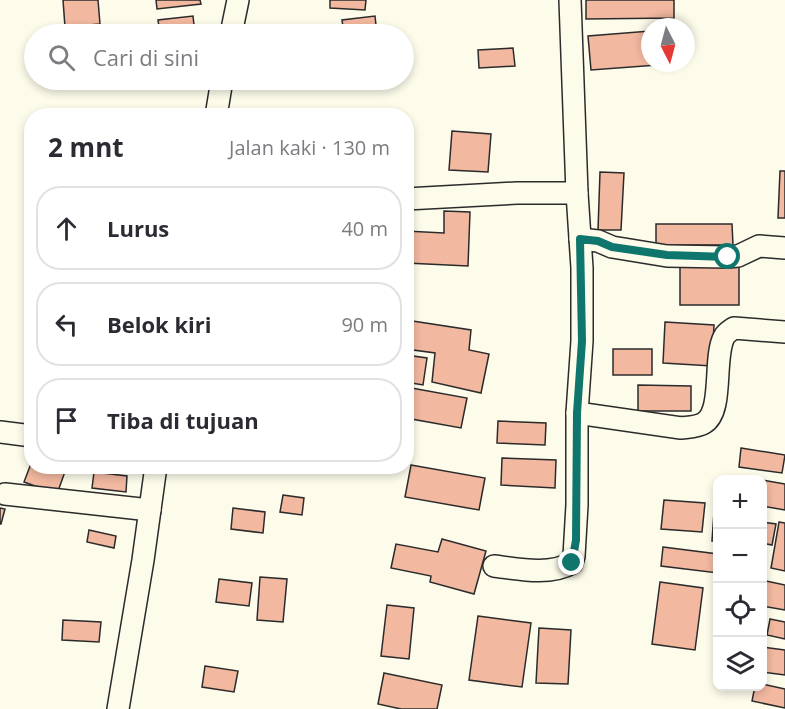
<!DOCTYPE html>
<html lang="id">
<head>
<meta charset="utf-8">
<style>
  body { margin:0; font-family:"Open Sans",sans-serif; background:#f2f2f3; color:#2b2b33 }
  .controls { position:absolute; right:18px; bottom:18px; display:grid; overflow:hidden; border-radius:12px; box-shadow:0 3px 9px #0003 }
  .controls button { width:54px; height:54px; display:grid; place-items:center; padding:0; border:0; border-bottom:2px solid #e1e1e2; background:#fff; color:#2b2b33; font:30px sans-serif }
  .compass { position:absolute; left:641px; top:18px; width:54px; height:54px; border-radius:50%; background:#fff; box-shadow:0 3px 9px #0003; rotate:174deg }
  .stop { position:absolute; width:18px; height:18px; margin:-14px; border:4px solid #0f766e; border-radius:50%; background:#fff }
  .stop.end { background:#0f766e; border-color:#fff; box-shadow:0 2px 6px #0008 }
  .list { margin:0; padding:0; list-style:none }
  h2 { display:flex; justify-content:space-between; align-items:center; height:78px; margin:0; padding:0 24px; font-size:26px }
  h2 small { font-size:20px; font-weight:400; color:#7c7c81 }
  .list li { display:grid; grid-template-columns:39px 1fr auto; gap:18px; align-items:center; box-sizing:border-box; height:84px; margin:0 12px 12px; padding:0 12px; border:2px solid #e1e1e2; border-radius:24px }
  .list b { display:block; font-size:22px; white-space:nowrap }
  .list em { font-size:20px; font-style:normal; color:#7c7c81 }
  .icon { flex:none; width:33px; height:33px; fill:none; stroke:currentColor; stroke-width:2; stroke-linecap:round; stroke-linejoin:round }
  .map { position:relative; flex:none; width:785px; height:709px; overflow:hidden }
  .search { position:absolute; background:#fff; box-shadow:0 3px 9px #0003; left:24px; top:24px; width:390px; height:66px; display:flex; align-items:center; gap:15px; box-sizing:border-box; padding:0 21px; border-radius:33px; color:#7c7c81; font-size:22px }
  .panel { position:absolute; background:#fff; box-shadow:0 3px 9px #0003; left:24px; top:108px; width:390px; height:366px; border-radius:24px }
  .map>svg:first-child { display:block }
  .building { fill:#f2b8a0; stroke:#2b2b2b; stroke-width:1.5 }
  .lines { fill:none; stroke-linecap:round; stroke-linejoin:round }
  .street-casing { stroke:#2b2b2b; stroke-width:24 }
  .street { stroke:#fdfbea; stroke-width:21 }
  .route { stroke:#0f766e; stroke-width:8 }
</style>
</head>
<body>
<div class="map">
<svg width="785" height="709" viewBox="0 0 785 709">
  <rect width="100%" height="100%" fill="#fdfbea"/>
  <g class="building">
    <path d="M63,0h35l2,24 -35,3z"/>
    <path d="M156,0h44l1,4 -44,5z"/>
    <path d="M330,0h36l-1,10 -35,-2z"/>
    <path d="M586,0h88v18l-88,1z"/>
    <path d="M193,16l2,18h-35l-2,-14z"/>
    <path d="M375,16l2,18h-33l-2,-14z"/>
    <path d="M650,31v32l21,1 -80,6 -3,-34z"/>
    <path d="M513,48l2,18 -36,2 -1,-18z"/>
    <path d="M452,131l39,3 -3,38 -39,-2z"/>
    <path d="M780,171h5v47h-7z"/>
    <path d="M600,172l24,1 -3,57h-23z"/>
    <path d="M444,211l26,1 -2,54 -62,-3v-32l38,2z"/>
    <path d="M656,224h76l1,21h-77z"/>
    <path d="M739,258v47h-59v-46z"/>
    <path d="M406,320l65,10 -2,20 20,4 -8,39 -49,-11 3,-29 -29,-4z"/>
    <path d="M665,322l49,3 -2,41 -49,-3z"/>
    <rect x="613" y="349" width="39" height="26"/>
    <path d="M406,355l21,3 -4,27 -17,-3z"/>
    <path d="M638,385l53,1v25h-53z"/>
    <path d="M406,387l61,11 -6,30 -55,-10z"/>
    <path d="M498,421l48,2 -1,22 -48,-2z"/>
    <path d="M741,448l44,7 -3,18 -43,-6z"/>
    <path d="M502,458l54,2 -1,28 -54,-3z"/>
    <path d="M32,461v5h35l-10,28 -33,-12z"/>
    <path d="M411,465l74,13 -6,32 -74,-13z"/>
    <path d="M270,466h33l-1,6 -32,-4z"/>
    <path d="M94,472l33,4 -1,16 -34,-4z"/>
    <path d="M762,480l23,4v26l-23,-4z"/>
    <path d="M283,495l21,3 -2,17 -22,-3z"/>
    <path d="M664,500l41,3 -3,29 -41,-3z"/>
    <path d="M0,508l5,1 -4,15h-1z"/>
    <path d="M233,508l32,4 -2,21 -32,-4z"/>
    <path d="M714,512h4v29h-6z"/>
    <path d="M762,522l14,2 -4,21 -10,-2z"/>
    <path d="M779,522l6,1v48l-14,-3z"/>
    <path d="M89,530l27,6 -2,12 -27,-6z"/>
    <path d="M442,539l44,12 -12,43 -44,-12 1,-6 -40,-8 5,-24 42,8z"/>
    <path d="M663,547l55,7v19l-57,-7z"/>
    <path d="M260,577l27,2 -4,43 -26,-2z"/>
    <path d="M219,579l33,4 -3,23 -33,-4z"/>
    <path d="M766,581l19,4v25l-23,-4z"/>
    <path d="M660,582l43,6 -8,62 -43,-6z"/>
    <path d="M387,605l27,3 -5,51 -28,-3z"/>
    <path d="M478,616l53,7 -9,64 -53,-7z"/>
    <path d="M770,619l15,3v17l-18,-4z"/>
    <path d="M63,620l38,2 -2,20 -37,-2z"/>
    <path d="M539,628l32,2 -3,54 -32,-1z"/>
    <path d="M762,647l23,3v25l-23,-3z"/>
    <path d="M205,666l33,5 -4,21 -32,-5z"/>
    <path d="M384,673l58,12 -5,24h-36l-23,-5z"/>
    <path d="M762,684l23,5v19l-33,-7 3,-15h7z"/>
  </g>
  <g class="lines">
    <defs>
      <g id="street">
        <path d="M570,0l7,193"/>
        <path d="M231,34l7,-34"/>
        <path d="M216,116l6,-36"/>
        <path d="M406,199l111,-6h60l5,75v73l-5,72v92l-3,51 -2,7c-23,13 -54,6 -78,3"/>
        <path d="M580,239l18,2 14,6 55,9 61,1 10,-1 21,-10 26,2"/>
        <path d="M577,413l104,15c8,-1 17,-1 23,-5 20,-12 9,-65 20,-86 2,-4 7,-7 10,-9l51,4"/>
        <path d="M0,432l32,4"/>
        <path d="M5,494l145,16"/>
        <path d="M118,709l25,-149 13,-94"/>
      </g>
    </defs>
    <use href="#street" class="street-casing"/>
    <use href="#street" class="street"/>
  </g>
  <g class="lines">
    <path class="route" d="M572,563l4,-23 1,-127 5,-72 -2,-102 18,2 14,6 55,8 61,2"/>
  </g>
</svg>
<div class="controls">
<button>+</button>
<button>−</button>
<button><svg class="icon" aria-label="locate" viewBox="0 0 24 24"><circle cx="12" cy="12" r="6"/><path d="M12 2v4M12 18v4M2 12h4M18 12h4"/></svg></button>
<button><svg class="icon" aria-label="layers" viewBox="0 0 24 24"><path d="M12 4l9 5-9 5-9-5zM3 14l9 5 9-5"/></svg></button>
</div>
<svg class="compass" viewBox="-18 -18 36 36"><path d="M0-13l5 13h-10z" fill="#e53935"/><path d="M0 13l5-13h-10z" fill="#7c7c81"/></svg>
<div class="stop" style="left:728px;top:257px"></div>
<div class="stop end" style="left:572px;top:563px"></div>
<div class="search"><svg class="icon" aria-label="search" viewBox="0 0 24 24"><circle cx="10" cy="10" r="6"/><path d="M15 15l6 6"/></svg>Cari di sini</div>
<section class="panel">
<h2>2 mnt<small>Jalan kaki · 130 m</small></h2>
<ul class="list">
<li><svg class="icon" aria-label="ahead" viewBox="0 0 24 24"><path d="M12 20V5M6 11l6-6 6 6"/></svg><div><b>Lurus</b></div><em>40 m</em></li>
<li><svg class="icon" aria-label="left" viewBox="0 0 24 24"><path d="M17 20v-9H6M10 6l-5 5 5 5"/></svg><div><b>Belok kiri</b></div><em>90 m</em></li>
<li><svg class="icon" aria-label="arrive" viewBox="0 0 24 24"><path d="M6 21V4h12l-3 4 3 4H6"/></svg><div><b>Tiba di tujuan</b></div></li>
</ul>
</section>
</div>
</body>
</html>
